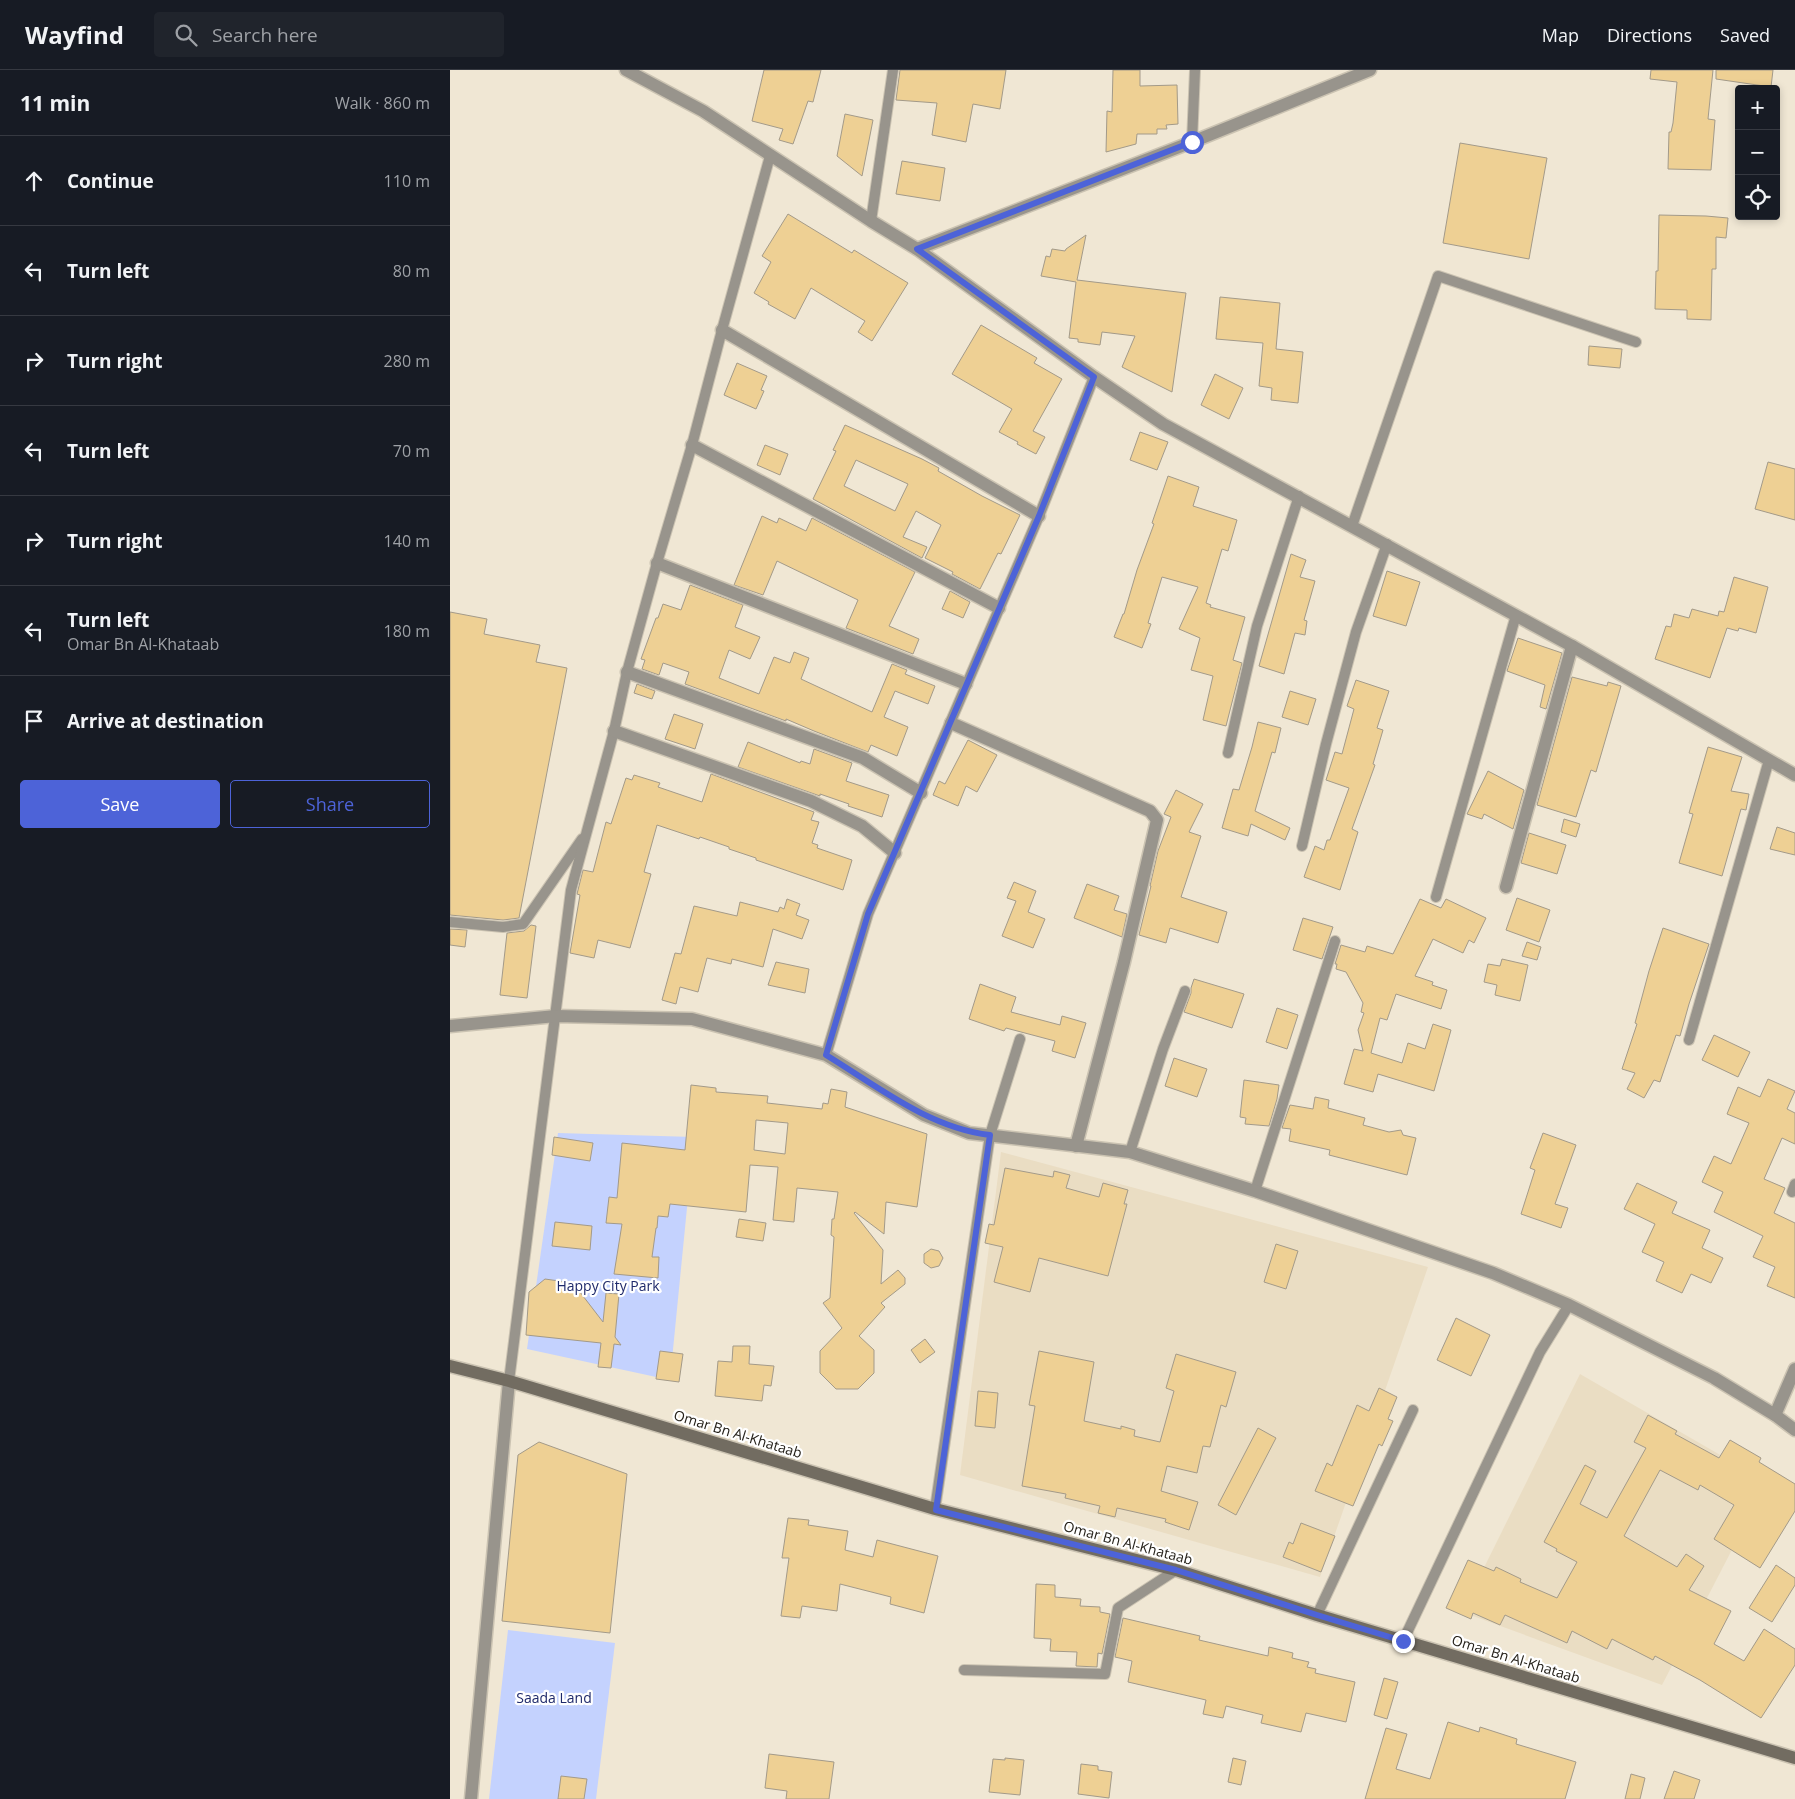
<!DOCTYPE html>
<html lang="en">
<head>
<meta charset="utf-8">
<style>
  body { margin:0; font-family:"Open Sans",sans-serif; background:#20242c; color:#f1f3f6 }
  .controls { position:absolute; right:15px; top:15px; display:grid; overflow:hidden; border-radius:5px; box-shadow:0 2px 8px #0003 }
  .controls button { width:45px; height:45px; display:grid; place-items:center; padding:0; border:0; border-bottom:1px solid #363941; background:#171b24; color:#f1f3f6; font:25px sans-serif }
  .stop { position:absolute; width:15px; height:15px; margin:-11px; border:4px solid #4d63d8; border-radius:50%; background:#fff }
  .stop.end { background:#4d63d8; border-color:#fff; box-shadow:0 1px 5px #0008 }
  .list { margin:0; padding:0; list-style:none }
  h2 { display:flex; justify-content:space-between; align-items:center; height:65px; margin:0; padding:0 20px; font-size:21px }
  h2 small { font-size:16px; font-weight:400; color:#9ea1a6 }
  .list li { display:grid; grid-template-columns:32px 1fr auto; gap:15px; align-items:center; box-sizing:border-box; height:90px; padding:0 20px; border-top:1px solid #363941 }
  .list b { display:block; font-size:19px; white-space:nowrap }
  .list p { margin:0; font-size:16px; white-space:nowrap; color:#9ea1a6 }
  .list em { font-size:16px; font-style:normal; color:#9ea1a6 }
  .actions { display:flex; gap:10px; padding:15px 20px }
  .actions a { flex:1; padding:11px 0; border:1px solid #4d63d8; border-radius:5px; text-align:center; font-size:18px; color:#4d63d8 }
  .actions .main { background:#4d63d8; color:#fff }
  .icon { flex:none; width:28px; height:28px; fill:none; stroke:currentColor; stroke-width:2; stroke-linecap:round; stroke-linejoin:round }
  .map { position:relative; flex:none; width:1345px; height:1729px; overflow:hidden }
  header { display:flex; align-items:center; gap:30px; box-sizing:border-box; height:70px; padding:0 25px; background:#171b24; border-bottom:1px solid #363941 }
  header strong { font-size:24px }
  nav { display:flex; gap:28px; margin-inline-start:auto; font-size:18px }
  .search { width:350px; height:45px; background:#20242c; display:flex; align-items:center; gap:12px; box-sizing:border-box; padding:0 18px; border-radius:5px; color:#9ea1a6; font-size:19px }
  main { display:flex }
  aside { flex:1; background:#171b24 }
  .map>svg:first-child { display:block }
  .built { fill:#eaddc3 }
  .green { fill:#c4d2fe }
  .building { fill:#eed094; stroke:#a39a89; fill-rule:evenodd }
  .lines { fill:none; stroke-linecap:round; stroke-linejoin:round }
  .service-casing { stroke:#cbc3b2; stroke-width:12 }
  .minor-casing { stroke:#cbc3b2; stroke-width:15 }
  .tertiary-casing { stroke:#cbc3b2; stroke-width:15 }
  .secondary-casing { stroke:#cbc3b2; stroke-width:15 }
  .service { stroke:#98948c; stroke-width:10 }
  .minor { stroke:#98948c; stroke-width:12 }
  .tertiary { stroke:#98948c; stroke-width:12 }
  .secondary { stroke:#726c61; stroke-width:12 }
  .route { stroke:#4d63d8; stroke-width:6 }
  .labels { text-anchor:middle; stroke-width:4.5; stroke-linejoin:round; paint-order:stroke }
  .park-label { font-size:14px; fill:#1e296a; stroke:#fff }
  .street-label { font-size:14px; fill:#242019; stroke:#fff }
</style>
</head>
<body>
<header>
<strong>Wayfind</strong>
<div class="search"><svg class="icon" aria-label="search" viewBox="0 0 24 24"><circle cx="10" cy="10" r="6"/><path d="M15 15l6 6"/></svg>Search here</div>
<nav><a>Map</a><a>Directions</a><a>Saved</a></nav>
</header>
<main>
<aside>
<h2>11 min<small>Walk · 860 m</small></h2>
<ul class="list">
<li><svg class="icon" aria-label="ahead" viewBox="0 0 24 24"><path d="M12 20V5M6 11l6-6 6 6"/></svg><div><b>Continue</b></div><em>110 m</em></li>
<li><svg class="icon" aria-label="left" viewBox="0 0 24 24"><path d="M17 20v-9H6M10 6l-5 5 5 5"/></svg><div><b>Turn left</b></div><em>80 m</em></li>
<li><svg class="icon" aria-label="right" viewBox="0 0 24 24"><path d="M7 20v-9h11M14 6l5 5-5 5"/></svg><div><b>Turn right</b></div><em>280 m</em></li>
<li><svg class="icon" aria-label="left" viewBox="0 0 24 24"><path d="M17 20v-9H6M10 6l-5 5 5 5"/></svg><div><b>Turn left</b></div><em>70 m</em></li>
<li><svg class="icon" aria-label="right" viewBox="0 0 24 24"><path d="M7 20v-9h11M14 6l5 5-5 5"/></svg><div><b>Turn right</b></div><em>140 m</em></li>
<li><svg class="icon" aria-label="left" viewBox="0 0 24 24"><path d="M17 20v-9H6M10 6l-5 5 5 5"/></svg><div><b>Turn left</b><p>Omar Bn Al-Khataab</p></div><em>180 m</em></li>
<li><svg class="icon" aria-label="arrive" viewBox="0 0 24 24"><path d="M6 21V4h12l-3 4 3 4H6"/></svg><div><b>Arrive at destination</b></div></li>
</ul>
<div class="actions"><a class="main">Save</a><a>Share</a></div>
</aside>
<div class="map">
<svg width="1345" height="1729" viewBox="0 0 1345 1729">
  <rect width="100%" height="100%" fill="#f0e7d4"/>
  <g class="built">
    <path d="M551,1082l427,115 -108,310 -360,-102z"/>
    <path d="M1130,1304l187,108 -105,203 -200,-73z"/>
  </g>
  <g class="green">
    <path d="M108,1063l136,4 -24,243 -143,-31z"/>
    <path d="M58,1560l107,13 -19,156h-107z"/>
  </g>
  <g class="building">
    <path d="M314,0h57l-8,32 -5,-1 -15,43 -14,-4 4,-11 -31,-8z"/>
    <path d="M450,0h106l-6,39 -27,-5 -7,38 -34,-7 5,-32 -41,-3z"/>
    <path d="M663,0h27v16l37,-1 1,39 -12,1 1,4h-10v5h-20l-1,10 -30,8 1,-41 5,1z"/>
    <path d="M1201,0h62l-5,49 7,1 -4,50 -43,-1 1,-37h2l2,-9 4,-41 -27,-3z"/>
    <path d="M1266,0h57l-2,17 -55,-8z"/>
    <path d="M395,44l28,6 -11,56 -25,-20z"/>
    <path d="M1010,73l87,15 -18,101 -86,-16z"/>
    <path d="M452,91l43,7 -5,33 -44,-7z"/>
    <path d="M338,144l64,39 2,-3 54,33 -36,58 -14,-9 7,-11 -54,-33 -16,31 -27,-15 1,-2 -15,-9 17,-31 -9,-6z"/>
    <path d="M1209,145l47,1 22,2 -2,20 -10,-1v32h-4l-1,51 -24,-1v-9l-32,-1 1,-38h2z"/>
    <path d="M636,165l-9,45 109,13 -14,99 -50,-25 13,-31 -33,-4 -2,13 -22,-3v-3l-9,-1 7,-56 -35,-6 5,-20 4,1 2,-8 13,2 1,-2z"/>
    <path d="M770,227l60,6 -4,46 27,3 -5,51 -27,-3 1,-12 -13,-2 4,-43 -47,-4z"/>
    <path d="M531,255l56,33 -3,5 28,16 -29,52 12,6 -9,17 -19,-10 1,-2 -19,-10 13,-23 -60,-35z"/>
    <path d="M1139,276l33,3 -2,19 -32,-3z"/>
    <path d="M287,293l30,13 -6,14 3,1 -8,18 -32,-14z"/>
    <path d="M765,304l28,14 -14,31 -28,-14z"/>
    <path d="M395,355l77,34 17,9 -1,3 44,25 38,19 -19,39 -3,-1 -18,36 -28,-15 1,-2 -28,-14 16,-33 -25,-14 -13,26 24,10 -5,11 -109,-59 23,-48 -3,-1zM406,390l52,24 -13,27 -51,-25z"/>
    <path d="M690,362l28,10 -11,28 -27,-10z"/>
    <path d="M315,375l23,9 -8,21 -23,-10z"/>
    <path d="M1318,392l27,7v51l-40,-11z"/>
    <path d="M718,406l31,11 -6,19 44,14 -9,31 -6,-2 -16,54 5,2 -1,2 35,10 -12,43 9,3 -16,63 -23,-6 10,-44 -22,-6 9,-32 -21,-9 19,-42 -36,-10 -14,46 3,1 -9,24 -28,-11 9,-23h1l13,-44 17,-46 -2,-1z"/>
    <path d="M312,446l15,7 2,-5 27,13 6,-13 103,54 -26,54 30,13 -6,15 -67,-26 12,-28 -81,-39 -14,34 -29,-10z"/>
    <path d="M841,484l15,6 -6,17 15,4 -11,39 3,1 -2,14 -10,-2 -11,41 -25,-8z"/>
    <path d="M937,501l33,11 -14,44 -33,-10z"/>
    <path d="M1284,507l34,10 -12,46 -17,-5 -1,3 -11,-3 -17,50 -55,-19 11,-33 5,1 3,-13 15,4 3,-9 26,7 1,-5 5,1z"/>
    <path d="M240,515l53,20 -8,22 25,10 -10,22 -21,-9 -10,28 40,16 15,-37 16,6 4,-11 15,6 -8,21 71,33 20,-48 15,6 -2,4 30,12 -7,18 -33,-13 -11,26 24,10 -11,29 -26,-11 -3,7 -54,-21 -28,-12v2l-101,-37 4,-12 -26,-9 -4,12 -17,-6 3,-9 -4,-1 15,-41h2l5,-14 18,6z"/>
    <path d="M500,521l20,11 -7,16 -21,-9z"/>
    <path d="M0,542l37,7 -3,15 56,11 -4,17 31,6 -48,250 -16,2 -53,-5z"/>
    <path d="M1068,568l44,15 -16,56 -6,-2 5,-22 -38,-14z"/>
    <path d="M1122,607l35,9 1,-4 13,4 -25,86 -5,-2 -15,47 -39,-12z"/>
    <path d="M906,610l33,11 -12,37 6,2 -10,34 2,1 -23,64 6,3 -18,58 -36,-13 11,-31 9,4 3,-10h3l19,-52 -23,-8 9,-28 7,2 12,-45 -7,-3z"/>
    <path d="M187,614l18,7 -3,8 -18,-6z"/>
    <path d="M840,621l26,8 -8,26 -26,-8z"/>
    <path d="M224,644l29,10 -8,25 -30,-10z"/>
    <path d="M808,652l23,6 -6,25 -3,-1 -17,59 35,17 -5,12 -34,-16 -3,12 -26,-8 11,-39 6,1 13,-43z"/>
    <path d="M518,670l29,15 -20,37 -11,-6 -8,20 -25,-11 6,-14 6,3z"/>
    <path d="M298,672l52,21 1,-2 9,3 4,-15 38,14 -6,18 43,14 -7,22 -34,-11 1,-2 -29,-10v2l-82,-29z"/>
    <path d="M1258,677l34,10 -11,34 18,3 -3,16 -5,-1 -19,67 -43,-13 14,-49 -4,-1z"/>
    <path d="M1038,701l36,19 -11,39 -29,-15 -2,5 -15,-5z"/>
    <path d="M261,704l103,38 -3,8 8,2 -7,21 6,2 -1,3 35,12 -9,30 -87,-30v-2l-27,-9v-2l-29,-10 -1,2 -42,-14 -13,47 7,2 -21,74 -32,-8 -4,18 -24,-5 10,-58 -3,-1 6,-24 10,2 13,-50 5,2 15,-46 6,2 2,-5 26,8 -2,4 44,15z"/>
    <path d="M726,720l27,14 -14,28 12,4 -20,61 46,15 -9,31 -48,-15 -4,15 -27,-8 12,-49h-1l8,-35 13,-34 -7,-3z"/>
    <path d="M1114,749l16,5 -4,13 -15,-5z"/>
    <path d="M1327,757l18,6v22l-25,-6z"/>
    <path d="M1079,763l37,12 -9,29 -36,-11z"/>
    <path d="M564,812l22,9 -8,21 17,7 -12,29 -31,-12 14,-35 -9,-3z"/>
    <path d="M637,814l32,12 -5,14 13,4 -5,23 -48,-19z"/>
    <path d="M1067,828l33,12 -11,32 -33,-12z"/>
    <path d="M337,829l13,5 -4,11 13,5 -7,19 -29,-10 -10,38 -31,-8 -1,5 -24,-6 -9,34 -18,-5 -4,17 -14,-4 13,-47 6,1 13,-48 43,10 3,-14 38,10 2,-5 4,2z"/>
    <path d="M970,829l21,9 5,-9 40,19 -12,25 -5,-3 -6,13 -30,-14 -18,37 18,6 -1,3 15,5 -6,19 -45,-15 -9,26 -7,-2 -9,35 31,10 6,-20 17,6 8,-25 18,6 -17,61 -56,-17 -5,18 -29,-8 10,-35 9,2 -5,-21 6,-17 -3,-1 2,-9 -17,-31 -10,-3 1,-5h-2l6,-19 24,7 2,-6 26,8z"/>
    <path d="M853,848l30,9 -11,32 -29,-9z"/>
    <path d="M81,855l5,1 -9,72 -27,-3 7,-62 17,-2z"/>
    <path d="M1213,858l46,16 -20,60 -9,32 -4,-1 -16,47 -6,-2 -10,18 -17,-9 8,-16 -13,-4 15,-45 -2,-1 14,-52z"/>
    <path d="M0,859l17,1 -2,17 -15,-2z"/>
    <path d="M1077,872l14,5 -4,13 -15,-4z"/>
    <path d="M1052,889l26,6 -8,36 -25,-6 2,-10 -13,-3 4,-18 12,2z"/>
    <path d="M326,892l33,7 -4,24 -37,-8z"/>
    <path d="M744,909l50,15 -12,34 -48,-16 7,-19v-5z"/>
    <path d="M530,914l36,13 -5,15 49,13 2,-9 24,7 -11,35 -23,-7 3,-10 -49,-13 -2,3 -35,-12z"/>
    <path d="M827,938l21,7 -11,34 -21,-7z"/>
    <path d="M1264,965l36,17 -12,25 -36,-17z"/>
    <path d="M724,988l33,11 -10,28 -32,-11z"/>
    <path d="M1318,1009l27,12 -8,18 8,4v31l-13,-6 -18,41 21,9 -11,25 21,10v75l-28,-12 8,-19 -22,-10 10,-21 -49,-24 9,-20 -21,-10 12,-26 17,8 18,-41 -22,-9 11,-27 22,10z"/>
    <path d="M794,1010l35,5 -2,14 -8,27 -24,-2 1,-6 -6,-1z"/>
    <path d="M241,1015l25,3v4l52,4 -1,7 55,6 1,-6 5,1 3,-15 16,3 -2,15 82,27 -10,73 -31,-5 -2,32 -29,-22 -1,1 29,37 -2,34 17,-14 7,8v6l-24,19 4,4 -26,29 15,14v23l-16,16h-22l-16,-16v-22l22,-23 -19,-25 7,-5 4,-61 -3,-2 1,-16h2l4,-27 -41,-4 -3,34 -21,-2 5,-53 -28,-2 -4,47 -76,-8 -2,13 -10,-1 -1,12h-1l-4,29h7l-1,21 -44,-4 8,-50 -16,-1 3,-26 8,1 5,-55 63,7zM306,1050l32,3 -3,31 -31,-4z"/>
    <path d="M865,1027l14,3 -1,8 37,10 -2,7 26,7 12,-2 2,5 13,3 -9,37 -78,-20 1,-5 -41,-9 2,-12 -9,-1 8,-23 23,4z"/>
    <path d="M1093,1063l33,12 -21,59 13,4 -7,20 -40,-14 14,-44 -5,-2z"/>
    <path d="M104,1067l39,6 -3,18 -38,-6z"/>
    <path d="M555,1098l48,9 1,-6 16,4 -4,13 33,9 4,-14 25,7 -4,14h3l-19,72 -69,-18 -9,34 -36,-10 9,-35 -18,-4 4,-19 5,1z"/>
    <path d="M1187,1113l40,19 -5,11 38,17 -8,18 21,10 -12,25 -20,-9 -9,19 -26,-12 8,-19 -22,-10 13,-28 -31,-15z"/>
    <path d="M289,1149l27,4 -3,18 -27,-4z"/>
    <path d="M105,1152l37,4 -2,24 -38,-4z"/>
    <path d="M826,1174l22,7 -12,38 -22,-7z"/>
    <path d="M481,1179l8,2 4,7 -4,8 -8,2 -7,-5v-9z"/>
    <path d="M95,1209l28,4 30,39 3,-29 13,1 -4,43 6,8 -7,-1 -3,24 -13,-1 3,-24 -75,-8 3,-43z"/>
    <path d="M1006,1248l34,17 -19,41 -34,-16z"/>
    <path d="M475,1269l10,13 -15,11 -9,-13z"/>
    <path d="M283,1276h17l-1,18 25,2 -3,20 -7,-1 -2,16 -47,-5 3,-35 14,1z"/>
    <path d="M210,1281l23,3 -4,28 -23,-3z"/>
    <path d="M589,1281l55,11 -10,59 37,8v-3l14,4 -1,6 26,6 14,-51 -8,-3 10,-34 60,18 -10,35 -5,-2 -11,42 -7,-1 -6,27 -30,-7 -6,25 37,11 -9,28 -24,-8 1,-3 -49,-11 -2,9 -17,-4 2,-7 -35,-8 1,-4 -44,-8 13,-80 -6,-1z"/>
    <path d="M929,1318l18,9 -9,22 5,2 -11,25 -3,-2 -26,62 -38,-15 12,-28 5,3 25,-61 12,6z"/>
    <path d="M528,1321l20,2 -3,35 -20,-2z"/>
    <path d="M1198,1345l29,16 -2,3 44,24 11,-18 31,18 -2,4 36,22v27l-35,57 -46,-29 20,-34 -34,-20 -2,5 -38,-20 -36,66 53,31 9,-13 18,12 -15,24 42,21 -17,33 30,17 20,-32 31,20v16l-34,53 -61,-38 -45,-24 -2,4 -41,-21 -5,10 -35,-18 -5,12 -62,-28 -5,10 -27,-12 -2,6 -25,-11 22,-48 26,11 2,-4 25,12 -1,3 37,16 20,-36 -21,-11 1,-2 -13,-7 41,-77 11,6 -16,33 27,14 39,-70 -12,-6z"/>
    <path d="M808,1358l18,10 -40,77 -18,-10z"/>
    <path d="M89,1372l88,32 -17,159 -108,-12 16,-166z"/>
    <path d="M338,1448l21,2 -1,5 40,6 -3,19 28,7 4,-17 61,16 -14,57 -34,-9 1,-7 -51,-13 -3,27 -35,-5 -2,12 -19,-2 8,-58h-7z"/>
    <path d="M851,1453l34,13 -14,36 -38,-15 6,-15 4,2z"/>
    <path d="M1326,1495l19,13v7l-23,37 -23,-14z"/>
    <path d="M586,1514l19,1v12l26,2 -1,7 20,1v5l10,2 -8,40 -4,-1 -1,14 -21,-1 1,-14 -27,-1 1,-12 -17,-1z"/>
    <path d="M673,1548l77,18 -1,4 69,16 1,-9 24,6 -1,5 17,4 -2,5 9,2 -1,4 40,9 -9,40 -40,-9 -5,19 -40,-9 2,-8 -37,-9 -3,12 -20,-4 3,-14 -78,-18 4,-21 -17,-4z"/>
    <path d="M934,1608l14,4 -11,37 -13,-4z"/>
    <path d="M998,1652l31,10 1,-5 37,12 -1,5 60,18 -11,37h-200l21,-71 21,6 -11,35 34,10z"/>
    <path d="M319,1684l65,8 -5,37h-43l1,-8 -22,-3z"/>
    <path d="M555,1688l19,2 -4,35 -31,-3 4,-33 12,1z"/>
    <path d="M783,1688l13,3 -5,24 -13,-3z"/>
    <path d="M631,1694l17,2v4l14,2 -3,26 -31,-4z"/>
    <path d="M1224,1701l26,9 -6,19h-30z"/>
    <path d="M1181,1704l14,4 -5,21h-15z"/>
    <path d="M111,1706l26,3 -3,20h-26z"/>
  </g>
  <g class="lines">
    <defs>
      <g id="service">
        <path d="M742,72l3,-72"/>
        <path d="M421,151l22,-151"/>
        <path d="M902,456l86,-250 198,66"/>
        <path d="M778,683l29,-127 42,-130"/>
        <path d="M852,776l24,-102 30,-112 31,-88"/>
        <path d="M986,827l80,-282"/>
        <path d="M0,852l53,5 20,-3 59,-85"/>
        <path d="M1239,970l80,-280"/>
        <path d="M376,985l42,-141 171,-398 55,-139"/>
        <path d="M680,1082l33,-103 22,-58"/>
        <path d="M805,1121l80,-250"/>
        <path d="M1342,1122l3,-8"/>
        <path d="M59,1311l62,-491 43,-159 13,-59 30,-109 35,-118 30,-115 48,-174"/>
        <path d="M485,1439l55,-374 30,-96"/>
        <path d="M867,1545l96,-205"/>
        <path d="M953,1571l137,-289 29,-47"/>
        <path d="M514,1600l141,4 13,-66 58,-38"/>
      </g>
      <g id="minor">
        <path d="M467,179l275,-107 178,-72"/>
        <path d="M272,260l317,186"/>
        <path d="M242,375l307,163"/>
        <path d="M207,493l309,121"/>
        <path d="M177,602l236,86 58,35"/>
        <path d="M501,653l199,88 7,9 -33,142 -48,184"/>
        <path d="M164,661l197,70 51,25 33,27"/>
        <path d="M1056,817l66,-241"/>
        <path d="M1325,1345l20,-46"/>
        <path d="M21,1729l38,-418"/>
      </g>
      <g id="tertiary">
        <path d="M176,0l77,41 168,110 46,28 177,128 69,47 409,222 223,129"/>
        <path d="M0,956l106,-10 136,3 134,36 98,60 45,18 161,19 125,39 238,82 76,32 145,73 61,37 20,15"/>
      </g>
      <path id="secondary" d="M0,1296l59,15 426,128 241,61 141,45 478,143"/>
    </defs>
    <use href="#service" class="service-casing"/>
    <use href="#minor" class="minor-casing"/>
    <use href="#tertiary" class="tertiary-casing"/>
    <use href="#secondary" class="secondary-casing"/>
    <use href="#service" class="service"/>
    <use href="#minor" class="minor"/>
    <use href="#tertiary" class="tertiary"/>
    <use href="#secondary" class="secondary"/>
  </g>
  <g class="lines">
    <path class="route" d="M742,72l-275,107 177,128 -55,139 -171,398 -42,141c51,31 103,73 164,80l-54,375 240,60 141,45 86,26"/>
  </g>
  <g class="labels">
    <g class="park-label">
      <text x="158" y="1221">Happy City Park</text>
      <text x="104" y="1633">Saada Land</text>
    </g>
    <g class="street-label">
      <text transform="translate(288 1364) rotate(17)" y="5">Omar Bn Al-Khataab</text>
      <text transform="translate(678 1473) rotate(15)" y="5">Omar Bn Al-Khataab</text>
      <text transform="translate(1066 1589) rotate(17)" y="5">Omar Bn Al-Khataab</text>
    </g>
  </g>
</svg>
<div class="controls">
<button>+</button>
<button>−</button>
<button><svg class="icon" aria-label="locate" viewBox="0 0 24 24"><circle cx="12" cy="12" r="6"/><path d="M12 2v4M12 18v4M2 12h4M18 12h4"/></svg></button>
</div>
<div class="stop" style="left:742px;top:72px"></div>
<div class="stop end" style="left:953px;top:1571px"></div>
</div>
</main>
</body>
</html>
